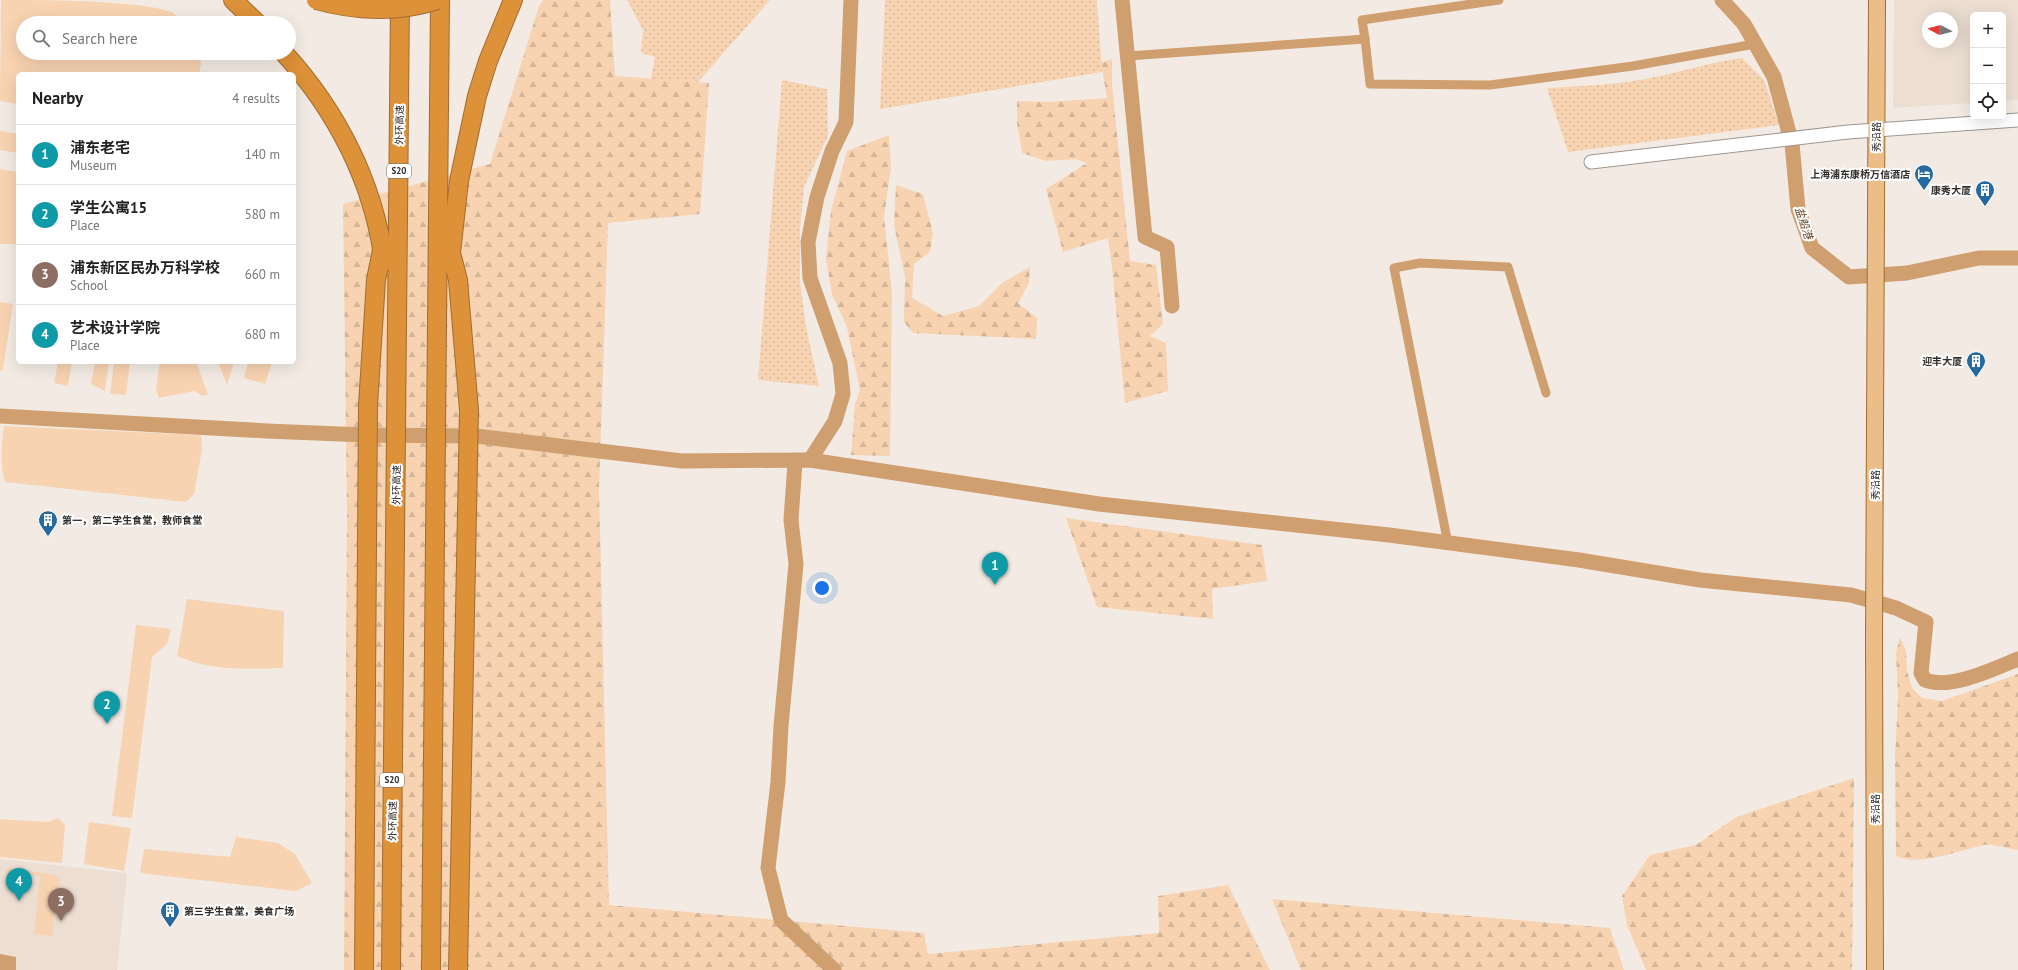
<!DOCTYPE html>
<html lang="en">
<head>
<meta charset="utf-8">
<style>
  body { margin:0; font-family:"PT Sans","Noto Sans SC",sans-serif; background:#f2f2f2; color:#222 }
  .controls { position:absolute; right:12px; top:12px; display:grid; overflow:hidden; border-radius:6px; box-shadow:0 4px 16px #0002 }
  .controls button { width:36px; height:36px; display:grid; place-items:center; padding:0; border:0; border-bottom:1px solid #e0e0e0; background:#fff; color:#222; font:20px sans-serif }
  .compass { position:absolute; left:1922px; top:12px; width:36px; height:36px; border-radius:50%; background:#fff; box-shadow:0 4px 16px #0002; rotate:277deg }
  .you { position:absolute; left:822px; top:588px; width:14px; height:14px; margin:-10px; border:3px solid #fff; border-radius:50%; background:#1a73e8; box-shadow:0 0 0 6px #1a73e833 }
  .badge { display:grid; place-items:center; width:26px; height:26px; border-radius:50%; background:#7c3aed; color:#fff; font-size:13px; font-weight:700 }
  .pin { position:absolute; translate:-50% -33px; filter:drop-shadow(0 1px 2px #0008) }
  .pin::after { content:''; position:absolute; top:21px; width:14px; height:12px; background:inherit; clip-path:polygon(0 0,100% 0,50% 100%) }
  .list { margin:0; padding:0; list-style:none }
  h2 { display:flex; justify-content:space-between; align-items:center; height:52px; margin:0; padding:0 16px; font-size:17px }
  h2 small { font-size:13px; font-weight:400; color:#767676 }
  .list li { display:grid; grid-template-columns:26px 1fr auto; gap:12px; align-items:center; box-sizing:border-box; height:60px; padding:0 16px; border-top:1px solid #e0e0e0 }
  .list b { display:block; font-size:15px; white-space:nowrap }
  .list p { margin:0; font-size:13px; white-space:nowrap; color:#767676 }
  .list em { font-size:13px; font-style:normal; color:#767676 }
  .icon { flex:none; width:22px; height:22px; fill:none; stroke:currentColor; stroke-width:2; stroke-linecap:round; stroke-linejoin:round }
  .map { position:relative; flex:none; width:2018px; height:970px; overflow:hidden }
  .search { position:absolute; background:#fff; box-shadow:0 4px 16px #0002; left:16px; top:16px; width:280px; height:44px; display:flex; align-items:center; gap:10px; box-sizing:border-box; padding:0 14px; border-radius:22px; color:#767676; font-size:15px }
  .panel { position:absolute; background:#fff; box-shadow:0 4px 16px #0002; left:16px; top:72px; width:280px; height:292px; border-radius:6px }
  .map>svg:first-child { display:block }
  .built { fill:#ecded2; fill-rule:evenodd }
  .grass { fill:#f7d3b1 }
  .forest { fill:url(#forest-firs) }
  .park { fill:url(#park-dots) }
  .water { fill:#cf9f6f }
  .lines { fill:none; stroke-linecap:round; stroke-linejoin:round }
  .canal { stroke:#cf9f6f; stroke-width:9 }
  .river { stroke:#cf9f6f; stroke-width:15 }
  .minor-casing { stroke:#9e968f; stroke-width:15 }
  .major-casing { stroke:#a06d32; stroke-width:18 }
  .highway-casing { stroke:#a06d32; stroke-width:20 }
  .minor { stroke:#fff; stroke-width:13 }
  .major { stroke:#ebbd88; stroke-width:16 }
  .highway { stroke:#dd9138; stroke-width:18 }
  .highway-bridge-casing { stroke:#a06d32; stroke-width:20; stroke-linecap:butt }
  .highway-bridge { stroke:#dd9138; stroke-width:18 }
  .labels { text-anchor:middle; stroke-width:4; stroke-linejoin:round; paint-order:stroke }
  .shield { fill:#fff; stroke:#6d6b68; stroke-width:1 }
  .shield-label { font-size:9px; font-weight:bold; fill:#2e2b28 }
  .street-label { font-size:10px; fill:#2e2b28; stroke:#fff }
  .poi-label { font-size:10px; font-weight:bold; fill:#2e2b28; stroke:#fff; text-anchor:end }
  .water-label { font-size:11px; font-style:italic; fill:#5e3d18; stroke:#fff }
</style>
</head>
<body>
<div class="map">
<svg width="2018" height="970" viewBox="0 0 2018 970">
  <defs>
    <pattern id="forest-firs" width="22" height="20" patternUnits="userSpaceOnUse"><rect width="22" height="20" fill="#f7d3b1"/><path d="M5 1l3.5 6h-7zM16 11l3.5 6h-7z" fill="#d4b598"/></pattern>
    <pattern id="park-dots" width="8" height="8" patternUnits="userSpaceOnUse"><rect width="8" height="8" fill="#f7d3b1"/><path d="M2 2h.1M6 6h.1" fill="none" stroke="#d4b598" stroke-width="1.8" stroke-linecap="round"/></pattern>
  </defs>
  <rect width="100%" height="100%" fill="#f3ebe3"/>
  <g class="built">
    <path d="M1894,0h124v100l-15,1v-86h-30v88l-80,5zM1928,18h24v24h-24z"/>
    <path d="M0,859l127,14 -10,97h-117z"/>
  </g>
  <g class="grass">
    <path d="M1,0c43,0 136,0 171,12 4,2 7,7 10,11h-159v30h176l2,11 -2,10h-181v30l-18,-3z"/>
    <path d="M0,131l18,3v19l-18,-3z"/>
    <path d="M0,169l18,3v72h-18z"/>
    <path d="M0,302l13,2 -10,65 -3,2z"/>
    <path d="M58,362h14l-4,24 -14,-3z"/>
    <path d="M95,362h14l-4,29 -14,-7z"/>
    <path d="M114,362h16l-4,33 -16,-1z"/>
    <path d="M160,362h36l12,32 -5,2 -9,-5 -35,7 -3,-10z"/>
    <path d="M218,362h16l-7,23z"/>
    <path d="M248,362h24l-7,22 -21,-6z"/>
    <path d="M4,426l197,9 1,14 -8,45 -8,8 -181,-20c-5,-16 -4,-38 -1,-56z"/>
    <path d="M187,599l97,12 -1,57c-35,1 -74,3 -106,-12z"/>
    <path d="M136,625l35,4 -4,15 -15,13 -20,161 -20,-2z"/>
    <path d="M58,818l7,7 -3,38 -62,-6v-38l48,3z"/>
    <path d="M89,822l42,6 -7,43 -40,-7z"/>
    <path d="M236,837l42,6 17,11 17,29 -16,8 -156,-18 4,-24 86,8z"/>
    <path d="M8,868l47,7 5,4 -8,57 -18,-2 6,-58 -34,-3z"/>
  </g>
  <g class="forest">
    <path d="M543,0h67l5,76 94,7 -9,131 -92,9 -9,267 10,415 315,28 4,21 231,-21 -1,-37 70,-11 42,85h-926l3,-457 -4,-309 147,-40 49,-158z"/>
    <path d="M1112,59v26l18,176 26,4 7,59 -13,12 16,7 2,48 -43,12 -13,-136 -4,-29 -45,14 -17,-63 41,-26 -12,-4 -29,2 -24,-8 -5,-30v-22l30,1 60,-4 -6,-35z"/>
    <path d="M889,135l2,33 -7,48 8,77 -2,163 -39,-1 4,-51 5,-14 -13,-63 -15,-33 -6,-35 5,-48 16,-60z"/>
    <path d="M896,185l27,9 10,39 -3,19 -16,12 -2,34 31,18 36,-10 23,-23 28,-16 -1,16 -11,20 19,15 -1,21 -123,-6 -9,-11 1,-45 -11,-52z"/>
    <path d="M1066,518l196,27 5,36 -55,8 1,30 -116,-12z"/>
    <path d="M1900,637l6,14 1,20 5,17 10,10 20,3 76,-27v176c-10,-1 -24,-6 -34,-5 -24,5 -64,22 -88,11l-1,-99 3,-60 -2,-44z"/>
    <path d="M1854,778l-2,192h-206l-19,-45 -5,-29 28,-41 46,-10 40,-28z"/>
    <path d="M1272,899l338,29 14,42h-323z"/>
  </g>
  <g class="park">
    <path d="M627,0h143l-72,82 -47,-3 4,-22 -14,-4 2,-23z"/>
    <path d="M885,0h212l5,72 -222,37z"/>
    <path d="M1742,58l22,22 15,45 -211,27 -21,-64c36,-2 72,-3 108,-11 29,-6 57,-15 87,-19z"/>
    <path d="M782,80l45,9 1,47 -24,51 -4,43v51l6,46 13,59 -61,-6z"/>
  </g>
  <path class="water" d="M0,954l16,3v13h-16z"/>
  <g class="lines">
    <g class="canal">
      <path d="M1365,39l-3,-19 137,-20"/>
      <path d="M1128,56l237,-17 5,45 120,1 143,-19 122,-22"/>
      <path d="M1448,544l-54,-276 26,-5 88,4 38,126"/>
    </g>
    <g class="river">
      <path d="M1122,0l23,237 22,10 5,59"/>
      <path d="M1722,0l22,24 30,53 18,67 6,65 14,39 37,29 58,-4 72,-15h39"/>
      <path d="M0,416l267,15 98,4 111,1 206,25 128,-1 289,44 290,31 190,25 121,20 151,15 45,13 30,14 -5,51 4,7c25,10 69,-11 93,-21"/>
      <path d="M810,460l25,-39 8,-27 -3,-31 -30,-85 -2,-36 9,-45 15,-46 14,-29 5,-122"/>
      <path d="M795,462l-4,58 5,44 -15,162 -3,56 -10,86 13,52 53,50"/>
    </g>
    <defs>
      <path id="minor" d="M1591,162l257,-30 170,-12"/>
      <path id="major" d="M1875,970l-1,-331 3,-639"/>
      <g id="highway">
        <path d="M233,0l24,23"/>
        <path d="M284,53c53,58 90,130 100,209"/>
        <path d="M364,970l4,-565 8,-125 6,-30"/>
        <path d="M391,970l9,-970"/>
        <path d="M431,970l9,-970"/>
        <path d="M458,970l11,-560 -11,-130 -7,-27 8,-72 18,-85 11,-35 25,-61"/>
      </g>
    </defs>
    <use href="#minor" class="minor-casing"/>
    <use href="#major" class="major-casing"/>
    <use href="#highway" class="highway-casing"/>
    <use href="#minor" class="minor"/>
    <use href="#major" class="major"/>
    <use href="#highway" class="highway"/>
    <defs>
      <path id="highway-bridge" d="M316,0c39,11 83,13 121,0"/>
    </defs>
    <use href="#highway-bridge" class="highway-bridge-casing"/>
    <use href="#highway-bridge" class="highway-bridge"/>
  </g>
  <defs>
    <symbol id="hotel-pin" viewBox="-11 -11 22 30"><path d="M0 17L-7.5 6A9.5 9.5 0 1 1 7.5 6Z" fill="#25699e" stroke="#fff"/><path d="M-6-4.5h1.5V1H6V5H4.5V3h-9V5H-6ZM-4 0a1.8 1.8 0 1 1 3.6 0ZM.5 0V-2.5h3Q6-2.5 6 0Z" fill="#fff"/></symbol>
    <symbol id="building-pin" viewBox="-11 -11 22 30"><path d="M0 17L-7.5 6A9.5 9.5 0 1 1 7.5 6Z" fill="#25699e" stroke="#fff"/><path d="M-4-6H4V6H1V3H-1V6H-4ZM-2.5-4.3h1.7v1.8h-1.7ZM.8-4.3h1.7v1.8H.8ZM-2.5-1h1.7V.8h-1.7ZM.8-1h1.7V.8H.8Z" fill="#fff"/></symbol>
  </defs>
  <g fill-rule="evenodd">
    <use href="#hotel-pin" x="1913" y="163" width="22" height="30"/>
    <use href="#building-pin" x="1974" y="179" width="22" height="30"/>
    <use href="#building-pin" x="1965" y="350" width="22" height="30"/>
    <use href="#building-pin" x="37" y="509" width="22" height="30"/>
    <use href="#building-pin" x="159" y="900" width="22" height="30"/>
  </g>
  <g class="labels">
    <g class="shield">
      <rect x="387" y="164" width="24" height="14" rx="3"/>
      <rect x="380" y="773" width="24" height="14" rx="3"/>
    </g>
    <g class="shield-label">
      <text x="399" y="174">S20</text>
      <text x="392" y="783">S20</text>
    </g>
    <g class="street-label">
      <text transform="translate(399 125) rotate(-89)" y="4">外环高速</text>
      <text transform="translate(1876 137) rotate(-90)" y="4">秀沿路</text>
      <text transform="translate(396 485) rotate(-89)" y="4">外环高速</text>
      <text transform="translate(1875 485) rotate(-90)" y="4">秀沿路</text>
      <text transform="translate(1875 809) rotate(-90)" y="4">秀沿路</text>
      <text transform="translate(392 821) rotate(-89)" y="4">外环高速</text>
    </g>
    <g class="poi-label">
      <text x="1910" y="178">上海浦东康桥万信酒店</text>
      <text x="1971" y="194">康秀大厦</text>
      <text x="1962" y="365">迎丰大厦</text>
      <text x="62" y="524" text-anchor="start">第一，第二学生食堂，教师食堂</text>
      <text x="184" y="915" text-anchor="start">第三学生食堂，美食广场</text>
    </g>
    <g class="water-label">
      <text transform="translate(1804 223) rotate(72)" y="4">盐船港</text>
    </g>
  </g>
</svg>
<div class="controls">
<button>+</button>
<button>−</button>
<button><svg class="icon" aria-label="locate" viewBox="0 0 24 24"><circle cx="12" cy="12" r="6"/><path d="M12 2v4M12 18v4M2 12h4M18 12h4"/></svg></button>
</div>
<svg class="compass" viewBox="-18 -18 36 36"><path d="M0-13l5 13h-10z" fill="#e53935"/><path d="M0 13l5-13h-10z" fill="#767676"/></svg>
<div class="you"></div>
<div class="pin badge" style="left:995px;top:585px;background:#0f9aa8">1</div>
<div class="pin badge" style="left:107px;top:724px;background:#0f9aa8">2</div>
<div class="pin badge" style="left:61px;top:921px;background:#8d6e63">3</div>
<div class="pin badge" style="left:19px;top:901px;background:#0f9aa8">4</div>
<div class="search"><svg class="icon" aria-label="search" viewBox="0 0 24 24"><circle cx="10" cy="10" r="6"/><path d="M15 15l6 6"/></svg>Search here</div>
<section class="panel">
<h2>Nearby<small>4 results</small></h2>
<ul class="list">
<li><span class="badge" style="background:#0f9aa8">1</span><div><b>浦东老宅</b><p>Museum</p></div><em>140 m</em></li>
<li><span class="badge" style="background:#0f9aa8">2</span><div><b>学生公寓15</b><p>Place</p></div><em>580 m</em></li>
<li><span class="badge" style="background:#8d6e63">3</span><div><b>浦东新区民办万科学校</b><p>School</p></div><em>660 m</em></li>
<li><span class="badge" style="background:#0f9aa8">4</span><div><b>艺术设计学院</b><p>Place</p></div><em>680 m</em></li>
</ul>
</section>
</div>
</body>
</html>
